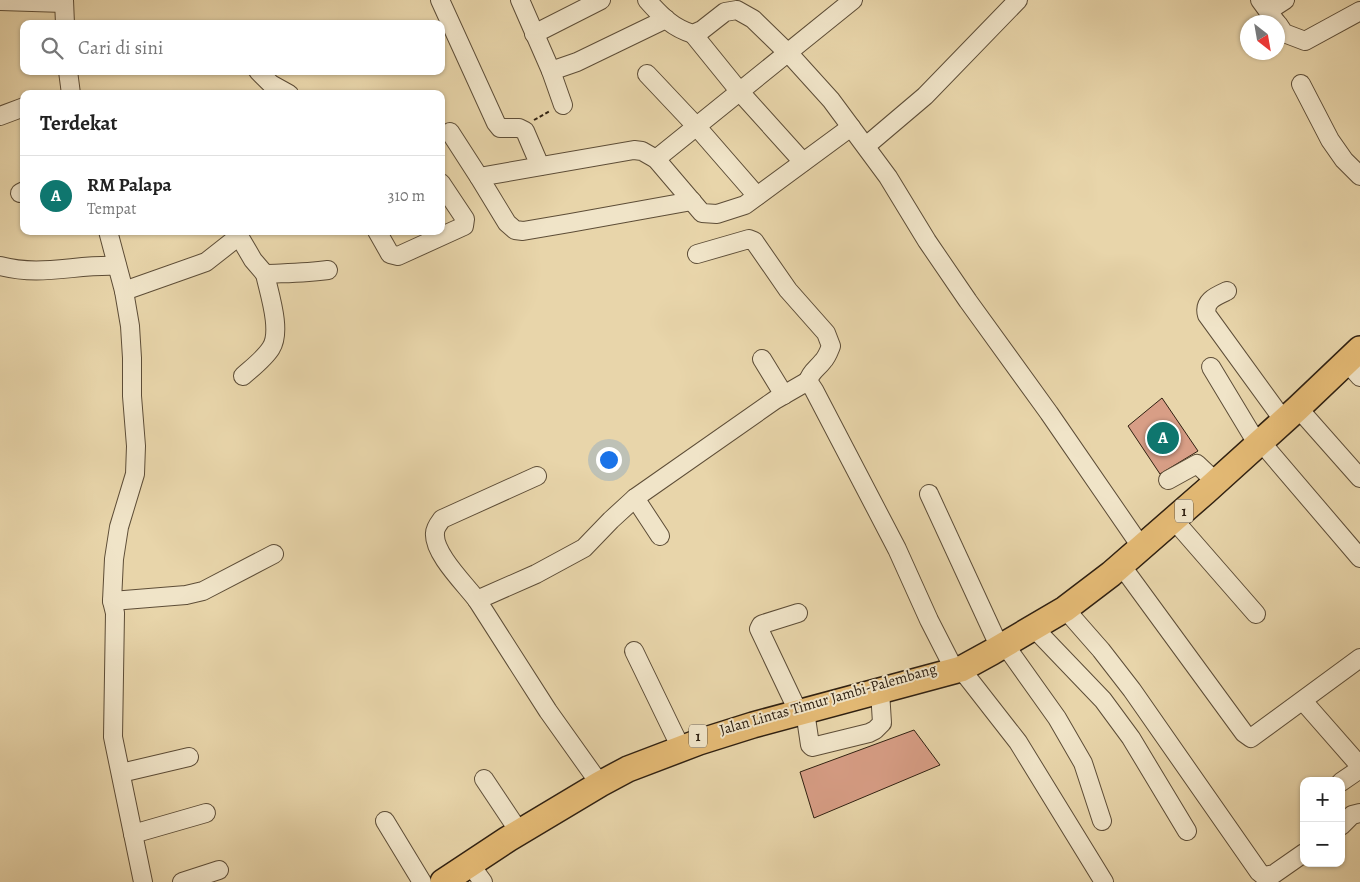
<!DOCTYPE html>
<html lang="id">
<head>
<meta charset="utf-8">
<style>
  body { margin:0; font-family:Alegreya,serif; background:#f2f2f2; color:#222 }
  .controls { position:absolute; right:15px; bottom:15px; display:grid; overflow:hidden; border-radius:10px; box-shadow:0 1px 4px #0004 }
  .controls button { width:45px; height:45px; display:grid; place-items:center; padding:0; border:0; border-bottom:1px solid #e0e0e0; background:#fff; color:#222; font:25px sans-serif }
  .compass { position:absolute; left:1240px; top:15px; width:45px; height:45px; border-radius:50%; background:#fff; box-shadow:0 1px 4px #0004; rotate:149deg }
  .you { position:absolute; left:608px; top:459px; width:18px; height:18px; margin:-12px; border:4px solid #fff; border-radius:50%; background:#1a73e8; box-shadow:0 0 0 8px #1a73e833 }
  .badge { display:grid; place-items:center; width:32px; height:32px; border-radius:50%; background:#0f766e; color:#fff; font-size:16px; font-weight:700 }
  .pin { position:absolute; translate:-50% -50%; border:2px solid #fff; box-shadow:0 1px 5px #0006 }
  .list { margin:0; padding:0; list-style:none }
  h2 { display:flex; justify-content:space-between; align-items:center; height:65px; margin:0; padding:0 20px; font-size:21px }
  h2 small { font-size:16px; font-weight:400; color:#767676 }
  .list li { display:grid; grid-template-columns:32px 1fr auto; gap:15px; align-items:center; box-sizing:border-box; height:80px; padding:0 20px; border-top:1px solid #e0e0e0 }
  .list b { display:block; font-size:19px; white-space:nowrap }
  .list p { margin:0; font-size:16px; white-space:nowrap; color:#767676 }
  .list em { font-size:16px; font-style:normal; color:#767676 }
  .icon { flex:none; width:28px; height:28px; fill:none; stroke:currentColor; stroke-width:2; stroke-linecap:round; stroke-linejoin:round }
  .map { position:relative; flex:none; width:1360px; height:882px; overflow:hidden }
  .search { position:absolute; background:#fff; box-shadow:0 1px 4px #0004; left:20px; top:20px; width:425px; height:55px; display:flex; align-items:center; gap:12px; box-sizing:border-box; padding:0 18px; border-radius:10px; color:#767676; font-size:19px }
  .panel { position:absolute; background:#fff; box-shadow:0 1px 4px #0004; left:20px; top:90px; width:425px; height:145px; border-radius:10px }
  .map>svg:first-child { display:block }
  .building { fill:#d89e86; stroke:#2f2011 }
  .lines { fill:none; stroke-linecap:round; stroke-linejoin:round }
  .minor-casing { stroke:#5d4d37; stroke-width:20 }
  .highway-casing { stroke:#2f2011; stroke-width:28 }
  .path { stroke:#2f2011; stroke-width:2; stroke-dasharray:4 2.5; stroke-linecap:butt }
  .minor { stroke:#f0e4c8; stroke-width:18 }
  .highway { stroke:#e4ba75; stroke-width:25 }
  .labels { text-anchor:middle; stroke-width:4; stroke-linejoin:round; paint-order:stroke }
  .shield { fill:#f0e4c8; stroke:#695b48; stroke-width:1 }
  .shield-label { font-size:14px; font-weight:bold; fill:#2f2011 }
  .street-label { font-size:15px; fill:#2f2011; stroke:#f0e4c8 }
</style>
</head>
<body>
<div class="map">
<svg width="1360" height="882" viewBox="0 0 1360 882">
  <rect width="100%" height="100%" fill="#e8d5aa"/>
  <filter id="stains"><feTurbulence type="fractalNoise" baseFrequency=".004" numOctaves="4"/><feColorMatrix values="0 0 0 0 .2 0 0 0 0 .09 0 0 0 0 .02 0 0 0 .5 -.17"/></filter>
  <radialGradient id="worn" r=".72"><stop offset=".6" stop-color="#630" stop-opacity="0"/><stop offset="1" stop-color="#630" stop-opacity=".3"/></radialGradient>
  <g class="building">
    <path d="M1162,398l36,53 -38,23 -32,-48z"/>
    <path d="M914,730l26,35 -126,53 -14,-46z"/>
  </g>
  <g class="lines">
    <defs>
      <g id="minor">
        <path d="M64,0l1,24"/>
        <path d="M440,0l56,123 4,5h19l6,3 15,35"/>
        <path d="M520,0l31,71 12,34"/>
        <path d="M647,0c14,16 26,28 46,34l9,-4 23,-18 12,-2 16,9 40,39 38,42 57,77 39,64 41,60 81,112 93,135"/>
        <path d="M1260,0l16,22"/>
        <path d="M0,1l64,2"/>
        <path d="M1268,11l17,-11"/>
        <path d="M1278,24l6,9 21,8 55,-30"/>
        <path d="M534,34l67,-34"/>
        <path d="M693,34l47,58 63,70"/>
        <path d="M68,71l3,23"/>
        <path d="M258,71l13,13 18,10"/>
        <path d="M551,71l26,-9 89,-43"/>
        <path d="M647,74l50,53 60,69"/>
        <path d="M1301,84l29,56 14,20 16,16"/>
        <path d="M0,116l24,-9"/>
        <path d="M450,132l29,45 28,46 8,7 8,1 47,-8 122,-22"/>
        <path d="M866,146l59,-50 93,-96"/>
        <path d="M656,159l197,-159"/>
        <path d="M479,177l155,-27 8,1 14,8 46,54 15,1 28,-9 106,-78"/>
        <path d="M20,193l4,-2"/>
        <path d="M108,231l16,60 6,35 2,32v38l4,50 -1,28 -16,53 -5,32 -2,42 3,12 -2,124 30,145"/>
        <path d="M377,231l13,23 8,2 66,-30 1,-7 -24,-36"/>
        <path d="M697,254l52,-15 5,2 34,49 38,43 5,13c-2,5 -4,11 -8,15 -6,8 -12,10 -15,20"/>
        <path d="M0,266c41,11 76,-2 117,0"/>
        <path d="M124,291l82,-29 33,-26 14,24 12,14c21,-1 42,-1 63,-4"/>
        <path d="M1227,291c-11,5 -24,10 -20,24l77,106"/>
        <path d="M762,359l22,36"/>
        <path d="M1346,361l14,16"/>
        <path d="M1211,367l47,78"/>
        <path d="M243,376c9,-8 22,-18 28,-28 11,-17 -2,-55 -6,-74"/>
        <path d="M1298,408l62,70"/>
        <path d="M1261,442l99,116"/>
        <path d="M1168,480l29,-16 19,18"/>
        <path d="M929,494l71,154"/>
        <path d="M635,498l25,38"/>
        <path d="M1174,520l82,94"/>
        <path d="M1121,565l123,168 7,5 109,-80"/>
        <path d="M477,600c-12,-16 -44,-47 -42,-67 0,-5 4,-10 7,-14l95,-43"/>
        <path d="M112,601l74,-6 17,-4 71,-37"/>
        <path d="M1065,609l36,41 31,40 127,182 5,4 10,-2 30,-21"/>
        <path d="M1034,628l69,72 28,38 56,93"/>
        <path d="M1005,645l52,73 26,45 19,58"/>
        <path d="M634,651l44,91"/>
        <path d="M961,669l57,73 86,140"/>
        <path d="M1303,701l57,65"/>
        <path d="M796,707l-37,-78 2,-4 2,-1 35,-11"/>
        <path d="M805,711l5,34 2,2 57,-14 6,-3 7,-7 -2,-32"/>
        <path d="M121,773l68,-16"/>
        <path d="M595,777l-47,-66 -71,-111 59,-26 48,-26 27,-28 24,-22 140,-98 33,-19 6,9 83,159 32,71 22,43"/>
        <path d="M484,779l32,48"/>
        <path d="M1341,782l19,-13"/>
        <path d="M385,821l37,61"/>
        <path d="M1341,826l11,-11 8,-2"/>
        <path d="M133,834l73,-21"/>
        <path d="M470,864l13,18"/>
        <path d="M182,882l37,-12"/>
      </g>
      <path id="highway" d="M443,882l65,-43 92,-55 28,-15 71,-27 54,-17 208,-56 31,-17 73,-43 46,-35 94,-82 93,-84 62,-59"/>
    </defs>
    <use href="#minor" class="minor-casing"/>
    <use href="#highway" class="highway-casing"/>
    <path class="path" d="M534,120l16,-9"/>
    <use href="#minor" class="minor"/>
    <use href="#highway" class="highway"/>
  </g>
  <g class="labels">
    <g class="shield">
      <rect x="1175" y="499.5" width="18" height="23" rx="4"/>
      <rect x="689" y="724.5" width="18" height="23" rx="4"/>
    </g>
    <g class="shield-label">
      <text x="1184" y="516">1</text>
      <text x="698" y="741">1</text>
    </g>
    <g class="street-label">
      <text transform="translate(828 699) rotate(-16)" y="5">Jalan Lintas Timur Jambi-Palembang</text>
    </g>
  </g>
  <rect width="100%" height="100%" filter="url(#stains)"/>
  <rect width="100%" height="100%" fill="url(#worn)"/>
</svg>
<div class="controls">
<button>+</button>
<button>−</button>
</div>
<svg class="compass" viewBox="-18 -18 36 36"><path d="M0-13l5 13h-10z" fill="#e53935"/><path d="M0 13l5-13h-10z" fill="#767676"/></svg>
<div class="you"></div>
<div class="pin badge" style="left:1163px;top:438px">A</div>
<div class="search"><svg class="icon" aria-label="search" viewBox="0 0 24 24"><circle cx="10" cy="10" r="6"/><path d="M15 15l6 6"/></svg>Cari di sini</div>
<section class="panel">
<h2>Terdekat<small></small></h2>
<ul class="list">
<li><span class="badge">A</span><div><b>RM Palapa</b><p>Tempat</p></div><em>310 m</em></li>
</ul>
</section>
</div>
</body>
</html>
